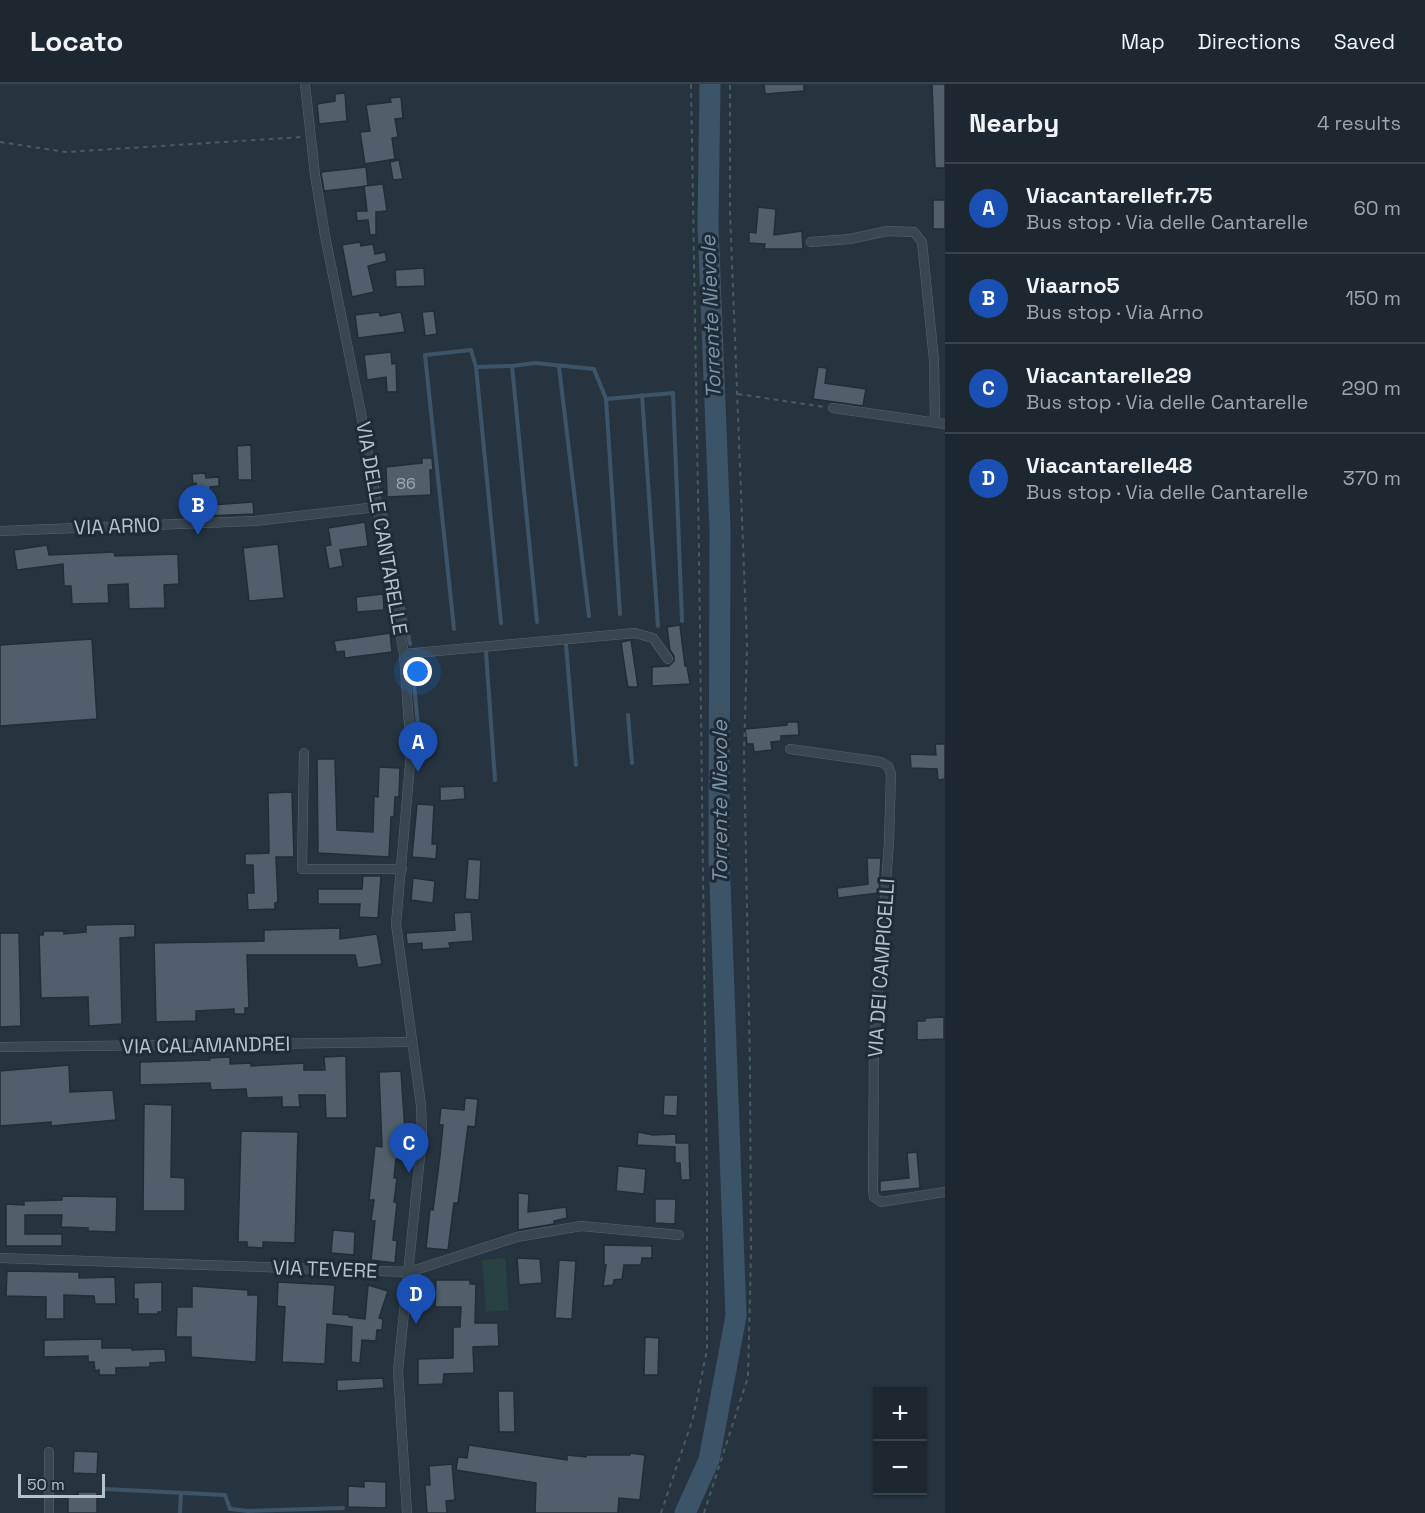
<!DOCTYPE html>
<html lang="en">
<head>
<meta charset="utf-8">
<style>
  body { margin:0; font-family:"Space Grotesk",sans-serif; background:#29333c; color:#f1f3f6 }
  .controls { position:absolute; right:18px; bottom:18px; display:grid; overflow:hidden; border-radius:0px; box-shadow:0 2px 4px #0004 }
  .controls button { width:54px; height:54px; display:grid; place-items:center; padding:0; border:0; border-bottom:2px solid #3a444c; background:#1c2730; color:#f1f3f6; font:30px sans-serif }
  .scale { position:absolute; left:18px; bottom:15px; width:87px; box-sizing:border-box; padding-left:6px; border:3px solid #b7c1ca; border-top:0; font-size:16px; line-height:21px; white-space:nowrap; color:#b7c1ca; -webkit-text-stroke:4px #1f2b35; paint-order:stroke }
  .you { position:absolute; left:418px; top:588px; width:21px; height:21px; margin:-15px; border:4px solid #fff; border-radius:50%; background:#1a73e8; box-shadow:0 0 0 9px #1a73e833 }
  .badge { display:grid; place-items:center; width:39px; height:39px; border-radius:50%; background:#91c4f5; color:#fff; font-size:20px; font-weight:700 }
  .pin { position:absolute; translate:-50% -50px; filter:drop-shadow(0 2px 3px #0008) }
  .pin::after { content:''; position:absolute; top:32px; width:21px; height:18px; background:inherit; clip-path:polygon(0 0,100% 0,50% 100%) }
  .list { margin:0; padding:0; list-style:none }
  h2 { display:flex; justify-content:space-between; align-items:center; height:78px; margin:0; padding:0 24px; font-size:26px }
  h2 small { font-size:20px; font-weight:400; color:#a0a5ab }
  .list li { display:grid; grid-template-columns:39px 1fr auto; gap:18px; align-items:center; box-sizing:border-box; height:90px; padding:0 24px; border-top:2px solid #3a444c }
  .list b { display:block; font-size:22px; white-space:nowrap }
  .list p { margin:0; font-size:20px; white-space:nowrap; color:#a0a5ab }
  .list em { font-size:20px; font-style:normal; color:#a0a5ab }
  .map { position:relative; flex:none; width:945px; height:1429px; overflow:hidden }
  header { display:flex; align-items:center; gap:36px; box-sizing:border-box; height:84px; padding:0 30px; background:#1c2730; border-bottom:2px solid #3a444c }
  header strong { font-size:28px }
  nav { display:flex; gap:33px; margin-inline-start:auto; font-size:21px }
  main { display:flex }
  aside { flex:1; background:#1c2730 }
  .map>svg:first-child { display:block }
  .green { fill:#284141 }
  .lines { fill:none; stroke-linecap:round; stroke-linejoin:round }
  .stream { stroke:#3c5468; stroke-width:4 }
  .river { stroke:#3c5468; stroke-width:21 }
  .building { fill:#505f6b; stroke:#212d37; stroke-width:1.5 }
  .minor-casing { stroke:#58646d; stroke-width:10 }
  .path { stroke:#475d5d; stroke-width:2; stroke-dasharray:4.5 4.5; stroke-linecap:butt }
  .minor { stroke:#3a4650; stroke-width:9 }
  .labels { text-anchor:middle; stroke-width:6; stroke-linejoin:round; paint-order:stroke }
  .number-label { font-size:16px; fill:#9da8b2 }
  .street-label { font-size:20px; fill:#b7c1ca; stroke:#1f2b35 }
  .water-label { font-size:21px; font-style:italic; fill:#7895ac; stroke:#1f2b35 }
</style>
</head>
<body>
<header>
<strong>Locato</strong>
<nav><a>Map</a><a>Directions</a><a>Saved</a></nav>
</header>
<main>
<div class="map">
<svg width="945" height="1429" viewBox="0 0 945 1429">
  <rect width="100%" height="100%" fill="#263440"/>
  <path class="green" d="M505,1174l4,52 -23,2 -4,-52z"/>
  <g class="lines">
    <g class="stream">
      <path d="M512,282l25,256"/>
      <path d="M476,283l25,256"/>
      <path d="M559,283l30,249"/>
      <path d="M642,311l16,231"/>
      <path d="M606,315l14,215"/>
      <path d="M384,423l26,137"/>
      <path d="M454,545l-29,-274 46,-5 5,17 36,-1 23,-3 59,6 12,30 67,-6 9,228"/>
      <path d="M566,560l10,121"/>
      <path d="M486,568l9,128"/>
      <path d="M412,577l9,99"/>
      <path d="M628,631l4,48"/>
      <path d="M104,1405l121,6 5,14 18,2 95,-3"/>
      <path d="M180,1429l1,-20"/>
    </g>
    <path class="river" d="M685,1429l24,-53 27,-144 -17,-460 1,-326 -12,-305 2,-141"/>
  </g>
  <g class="building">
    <path d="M764,0h40v7l-39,3z"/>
    <path d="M932,0h13v84h-10z"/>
    <path d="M345,9l2,28 -28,3 -2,-20 18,-3v-7z"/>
    <path d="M401,13l2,21 -8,1 3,18 -6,1 3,21 -30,5 -5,-32 10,-1 -4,-26 25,-3 -1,-4z"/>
    <path d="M399,76l4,19 -10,1 -3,-18z"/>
    <path d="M366,83l2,19 -44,5 -3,-19z"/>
    <path d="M383,100l4,27 -11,1v23h-6l-2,-15 -11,1 -1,-10h11l-3,-25z"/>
    <rect x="933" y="116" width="12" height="29"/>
    <path d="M758,123l18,2 -2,26 28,-4 1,18h-39l1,-5 -16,-1v-11l7,1z"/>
    <path d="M360,158l1,4 12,-2 2,10 10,-2 2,9 -19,5 6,26 -22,5 -10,-52z"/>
    <path d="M424,184l1,18 -29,1 -1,-17z"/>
    <path d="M434,227l3,23 -12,2 -3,-24z"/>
    <path d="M379,228l1,4 21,-4 4,20 -47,6 -3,-23z"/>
    <path d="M391,268l1,12 4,-1 1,29h-10l-1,-15 -19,3 -3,-25z"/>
    <path d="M818,283l9,1 -2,15 41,6 -3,17 -50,-7z"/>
    <path d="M251,361l1,35h-14l-1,-34z"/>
    <path d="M422,374h10l1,12h-3l1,25 -44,2 -1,-30 36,-4z"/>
    <path d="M205,389l1,5 13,-1v9l-9,1 1,18 42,-3 1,12 -50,2v-3l-7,1 -1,-31 -3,1 -1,-10z"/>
    <path d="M365,438l3,24 -28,4 3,16 -14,3 -4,-23 6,-1 -3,-17z"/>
    <path d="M278,460l6,54 -35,3 -6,-53z"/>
    <path d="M47,461l2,10 65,-3 1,4 63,-2 1,30 -15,1 1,23 -36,1 -1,-25 -20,1 1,18 -37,1 -1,-18h-7l-1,-22 -46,6 -3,-20z"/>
    <path d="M383,510l1,16 -27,2 -1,-15z"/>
    <path d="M680,541l5,41h2l3,18 -38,2v-19l17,-1 5,-5v-5l-4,-6 -3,-23z"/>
    <path d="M390,549l2,19 -47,6 -1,-7 -8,1 -2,-11z"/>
    <path d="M92,555l5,80 -97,7v-81z"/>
    <path d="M631,556l7,47h-10l-2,-11 -5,-34z"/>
    <path d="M787,638h11l1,13 -18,1v5l-10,1 1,8 -18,2 -1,-8h-6l-2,-15 42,-4z"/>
    <path d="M935,660h10v35l-7,1 -1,-11 -26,-1 -1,-14 26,1z"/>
    <path d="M317,675h18l2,71 36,2 1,-36 4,1 1,-30 21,1 -1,29h-4l-1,20h-3l-2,40 -71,-4z"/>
    <path d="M464,702l1,13 -25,2v-14z"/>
    <path d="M292,708l2,65h-18l2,45 -3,1v6l-27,1 -1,-17h7l-1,-28h-8v-11l24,-1 -1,-60z"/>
    <path d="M417,720l17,1 -2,39h5l-1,15 -24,-2z"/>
    <path d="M867,774h14l-2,35 -41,5 -1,-10 31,-4z"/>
    <path d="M468,775l13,1 -2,40 -14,-1z"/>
    <path d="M363,792h18l-3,42 -19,-1 1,-13h-42v-15h44z"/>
    <path d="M413,794l22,3 -2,22 -22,-3z"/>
    <path d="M471,828l2,29 -24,2 1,5 -28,2v-7l-15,1 -1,-11 49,-3 -1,-17z"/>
    <path d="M135,840v13l-15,1 2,86 -33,2 -1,-29 -47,1 -2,-63h4l1,-4h20v3l22,-2v-7z"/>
    <path d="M340,844v11l37,-5 5,30 -24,4 -3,-13h-108l2,53h-4v6h-11v-5l-38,2v10l-40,1 -2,-79 110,-2v-11z"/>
    <path d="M0,849h19l2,93 -21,1z"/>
    <path d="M944,933v22l-27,1v-19h8v-3z"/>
    <path d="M346,972l1,62h-21l-1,-23h-26l1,12h-18v-10l-35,1 -1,-9 -35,1 -1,-7 -70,2v-23l70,-2 -1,-2 21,-1v7l21,-1v3l53,-3v7h21l-1,-13z"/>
    <path d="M69,981l1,27 43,-2 3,30 -65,6v-4l-51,4v-55z"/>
    <path d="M401,987l4,60 -4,29 -5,-1 -2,19h3l-3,24 3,1 -4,37 4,1 -2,22 -24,-3 4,-39h-4l3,-21h-5l6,-54 7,1 -3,-75z"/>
    <path d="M664,1011h14l-1,21 -14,-1z"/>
    <path d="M465,1014l13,1 -3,28 -7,-1 -10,77h-4l-6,47 -22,-2 4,-39 3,1 7,-54 3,-31h-4l2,-17 23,2z"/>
    <path d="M144,1020l28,1 -1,72 14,1v33h-42z"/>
    <path d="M241,1047l57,1 -3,111 -32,-1v6l-16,-1v-5h-9z"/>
    <path d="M638,1048l15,3 23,-1v9h13l1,37h-9l-1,-17h-5v-16l-38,-2z"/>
    <path d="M917,1068l3,36 -40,4v-11l29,-3 -2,-25z"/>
    <path d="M618,1082l28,3 -2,25 -28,-3z"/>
    <path d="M518,1109l11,1 -1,18 38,-5 1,11 -13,3v3l-36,6z"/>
    <path d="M62,1112l55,1 -1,35 -28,-1v-3l-27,-1 1,-12h-37v19h37v12h-56v-42l18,1v-4l38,-1z"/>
    <path d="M655,1115h21l-1,25 -20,-1z"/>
    <path d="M333,1146l22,2 -1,23 -23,-2z"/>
    <path d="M604,1161l48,1v12h-10l-1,7h-17l-2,14 -8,1 -1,5 -10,1 3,-21h-2z"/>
    <path d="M517,1174l23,1 2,24 -23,2z"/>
    <path d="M559,1176l17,1 -4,58 -17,-1z"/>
    <path d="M7,1187l72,1v6l36,-1 1,27h-21l-1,-8 -30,-1v24h-18v-22l-40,-1z"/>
    <path d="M436,1196h34v4h6l-1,39h23l1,23 -26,1 1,26 -30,1 -1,10 -25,1v-26l35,-1v-31h7l1,-20h-26z"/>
    <path d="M162,1198v30h-4v2h-20v-15h-4v-16z"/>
    <path d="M278,1198l57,3 -2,29 16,1v2l16,2 3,-34 20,6 -9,27 4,1 -1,11h-5l-1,11 -14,-1 -2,23 -9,-1 1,-35 -25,-3 -2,40 -43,-2 3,-55 -8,-1z"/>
    <path d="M192,1202l56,4v5h10l-2,67 -65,-5v-20h-15l1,-30h15z"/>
    <path d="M645,1253l14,1 -1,37h-14z"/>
    <path d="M102,1255v9h30v2l33,-1 1,13 -16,1v4l-34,1v7h-17v-5l-4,1 -1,-9h-6v-6l-44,1v-17z"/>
    <path d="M383,1294l1,10 -47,3v-11z"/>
    <path d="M498,1307h16l1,41h-16z"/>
    <path d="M469,1361l98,15v-5l19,2v-2h44v-2l15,2 -5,45 -21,-2 -1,15h-83l1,-30 -80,-13 2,-13 9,1z"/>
    <path d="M74,1367l24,1 -1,22 -24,-1z"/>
    <path d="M452,1380l3,36 -9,1 1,12h-20l-2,-28h5l-1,-19z"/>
    <path d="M364,1397l22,1v26l-38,-1v-21l16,1z"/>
    <path d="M78,1408h19v21h-29v-18h10z"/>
  </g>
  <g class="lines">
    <defs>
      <g id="minor">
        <path d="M305,0l10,91 10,61 35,172 44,246 7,99 -15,171 25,181 1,32 -24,234 9,142"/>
        <path d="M811,158l39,-3 37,-8 27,1 8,10 12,118 1,61"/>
        <path d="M833,324l112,16"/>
        <path d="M0,447l255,-10 122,-14"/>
        <path d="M404,570l231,-21 18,5 15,21"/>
        <path d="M790,665l91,13 7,4 3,8 -2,68 -15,205 -1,143 1,7 7,5 64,-10"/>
        <path d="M304,669l-2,116h100"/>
        <path d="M0,963l411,-5"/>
        <path d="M0,1174l409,14 108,-35 64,-11 98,9"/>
        <path d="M49,1429v-61"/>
      </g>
    </defs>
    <use href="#minor" class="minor-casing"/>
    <g class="path">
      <path d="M0,58l66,10 236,-15"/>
      <path d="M738,310l86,13"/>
      <path d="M661,1429l32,-95 14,-68v-158l-8,-638 -8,-470"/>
      <path d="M704,1429l44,-136 3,-125 -1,-186 -6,-311 3,-109 -17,-434v-128"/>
    </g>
    <use href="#minor" class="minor"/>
  </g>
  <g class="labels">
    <g class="number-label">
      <text x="406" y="405">86</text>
    </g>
    <g class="street-label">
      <text transform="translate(117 442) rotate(-2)" y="7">VIA ARNO</text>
      <text transform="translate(382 444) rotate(80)" y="7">VIA DELLE CANTARELLE</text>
      <text transform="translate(881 884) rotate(-86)" y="7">VIA DEI CAMPICELLI</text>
      <text transform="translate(206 961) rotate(-1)" y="7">VIA CALAMANDREI</text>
      <text transform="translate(325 1185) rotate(2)" y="7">VIA TEVERE</text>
    </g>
    <g class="water-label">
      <text transform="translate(711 233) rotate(-92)" y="7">Torrente Nievole</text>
      <text transform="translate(720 718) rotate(-90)" y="7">Torrente Nievole</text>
    </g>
  </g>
</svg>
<div class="controls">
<button>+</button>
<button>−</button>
</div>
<div class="scale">50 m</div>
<div class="you"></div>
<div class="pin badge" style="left:418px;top:688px;background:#1a4fb4">A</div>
<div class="pin badge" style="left:198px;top:451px;background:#1a4fb4">B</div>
<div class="pin badge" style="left:409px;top:1089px;background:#1a4fb4">C</div>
<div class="pin badge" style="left:416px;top:1240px;background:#1a4fb4">D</div>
</div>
<aside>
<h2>Nearby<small>4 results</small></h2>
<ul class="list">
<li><span class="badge" style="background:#1a4fb4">A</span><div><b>Viacantarellefr.75</b><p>Bus stop · Via delle Cantarelle</p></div><em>60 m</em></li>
<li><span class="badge" style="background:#1a4fb4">B</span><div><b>Viaarno5</b><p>Bus stop · Via Arno</p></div><em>150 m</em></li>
<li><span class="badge" style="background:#1a4fb4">C</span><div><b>Viacantarelle29</b><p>Bus stop · Via delle Cantarelle</p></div><em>290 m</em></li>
<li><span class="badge" style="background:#1a4fb4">D</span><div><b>Viacantarelle48</b><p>Bus stop · Via delle Cantarelle</p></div><em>370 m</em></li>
</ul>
</aside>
</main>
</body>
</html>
